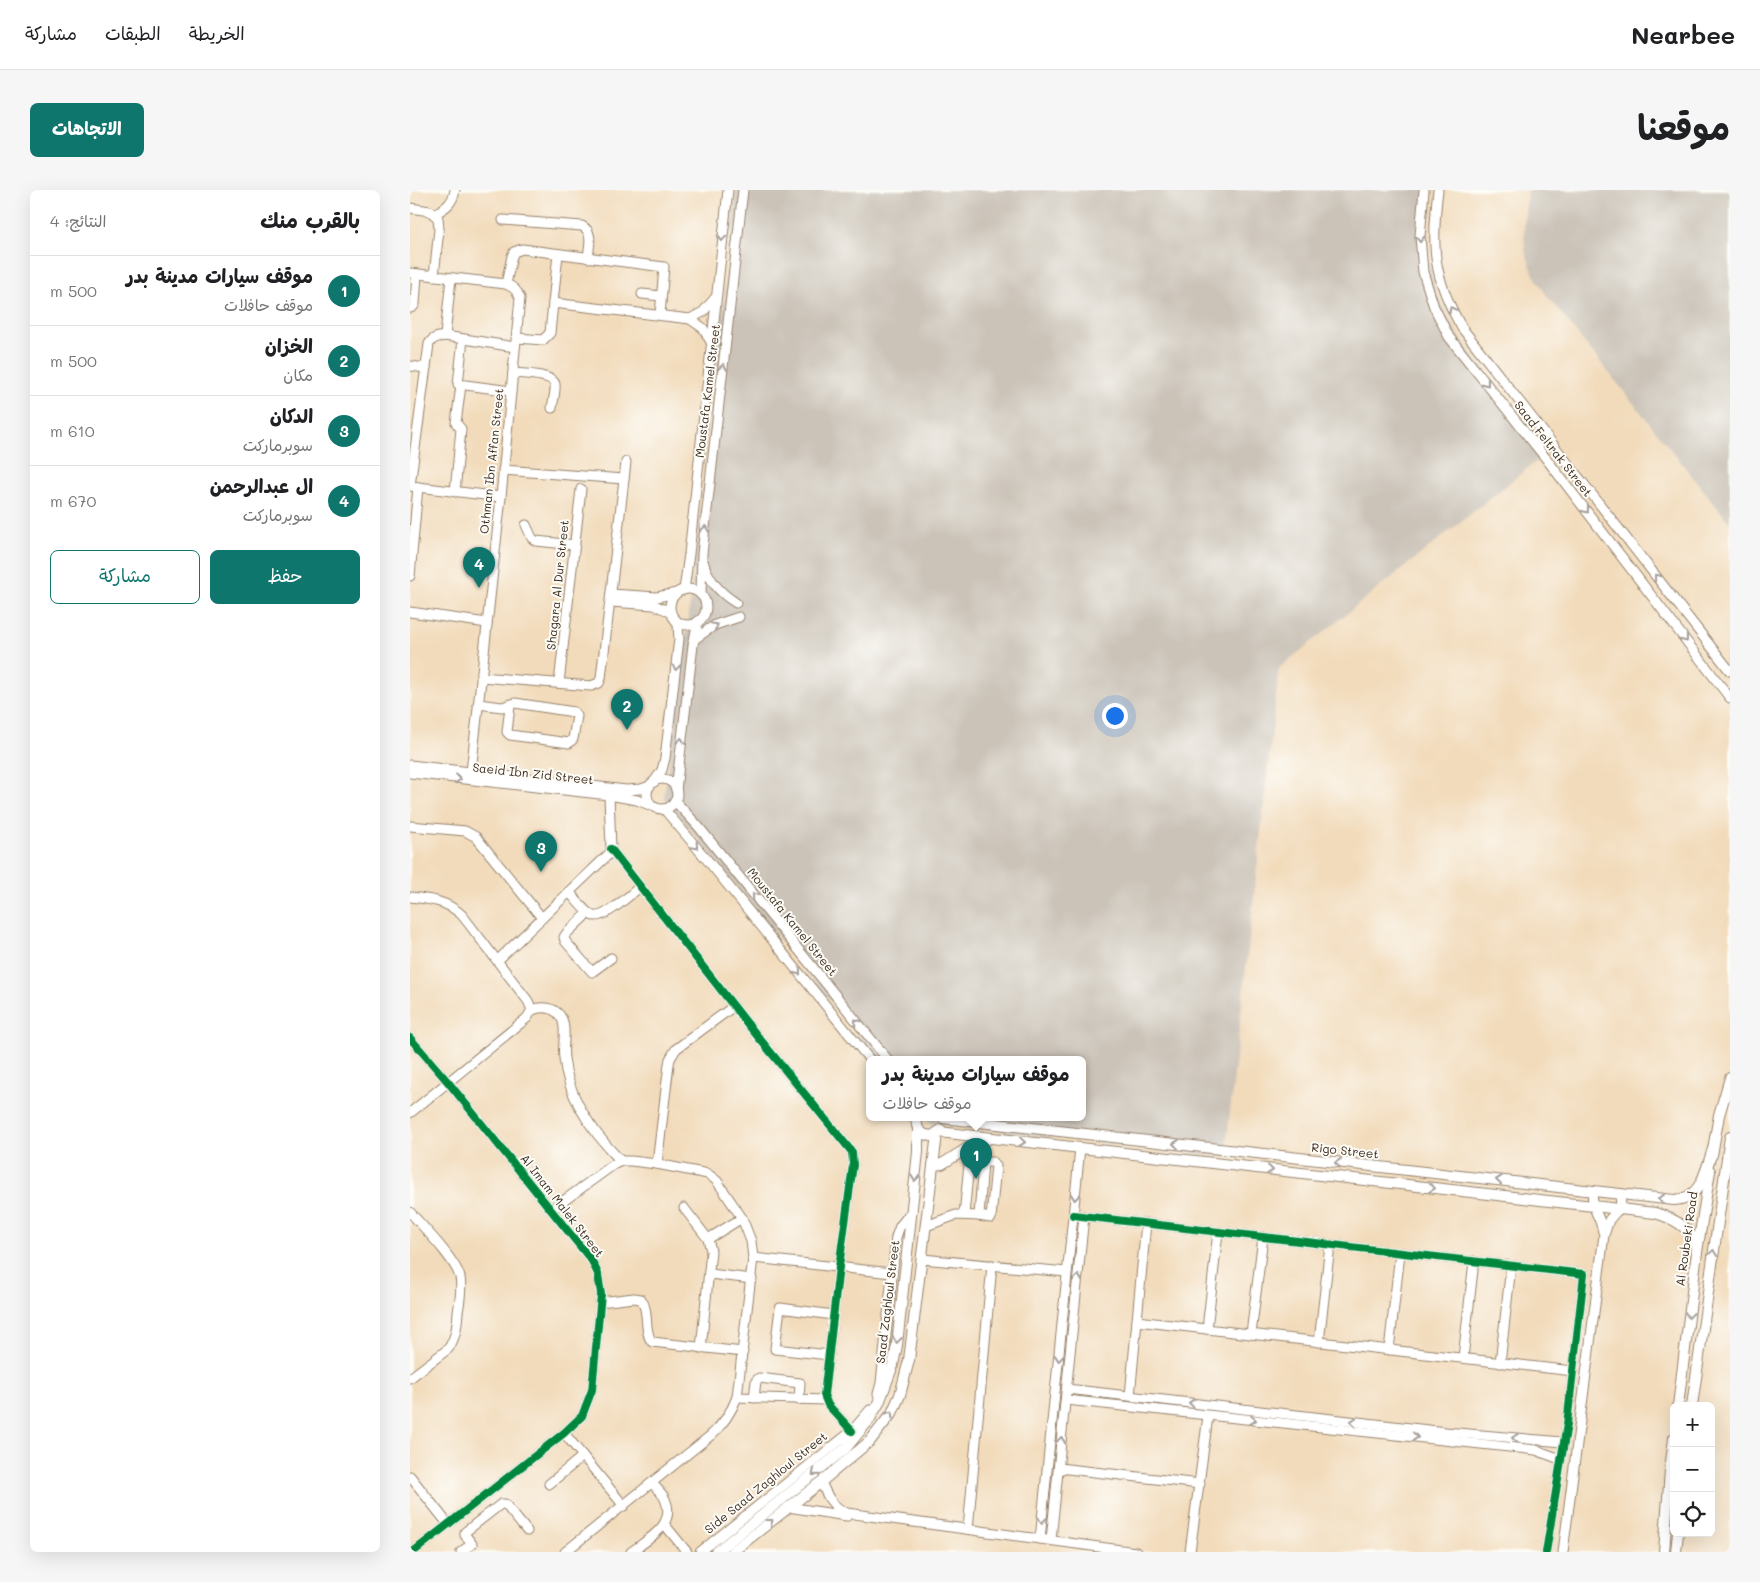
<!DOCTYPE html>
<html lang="ar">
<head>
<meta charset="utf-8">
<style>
  body { margin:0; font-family:Mali,"Playpen Sans Arabic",sans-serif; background:#f6f6f6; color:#202124; direction:rtl }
  .controls { position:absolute; right:15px; bottom:15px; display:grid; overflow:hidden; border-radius:8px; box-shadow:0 5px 20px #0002 }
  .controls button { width:45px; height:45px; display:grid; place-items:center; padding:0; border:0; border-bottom:1px solid #e0e0e0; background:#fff; color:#202124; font:25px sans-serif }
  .you { position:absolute; left:704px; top:525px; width:18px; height:18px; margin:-12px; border:4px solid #fff; border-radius:50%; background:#1a73e8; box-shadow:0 0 0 8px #1a73e833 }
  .badge { display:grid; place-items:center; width:32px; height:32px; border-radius:50%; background:#0f766e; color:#fff; font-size:16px; font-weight:700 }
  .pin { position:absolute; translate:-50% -41px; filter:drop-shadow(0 1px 2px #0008) }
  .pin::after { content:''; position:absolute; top:26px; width:18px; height:15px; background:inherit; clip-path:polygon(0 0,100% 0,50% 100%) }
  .popup { position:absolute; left:456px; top:866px; width:220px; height:65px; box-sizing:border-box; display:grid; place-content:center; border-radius:8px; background:#fff; filter:drop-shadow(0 1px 4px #0005); font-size:16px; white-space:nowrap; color:#757577 }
  .popup b { font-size:19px; color:#202124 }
  .popup::after { content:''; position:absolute; left:50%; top:100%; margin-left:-10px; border:10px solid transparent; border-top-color:#fff }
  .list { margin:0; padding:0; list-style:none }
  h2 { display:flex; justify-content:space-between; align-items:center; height:65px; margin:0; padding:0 20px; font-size:21px }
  h2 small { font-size:16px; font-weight:400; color:#757577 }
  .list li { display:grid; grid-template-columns:32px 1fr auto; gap:15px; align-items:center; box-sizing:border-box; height:70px; padding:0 20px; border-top:1px solid #e0e0e0 }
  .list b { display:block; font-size:19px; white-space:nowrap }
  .list p { margin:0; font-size:16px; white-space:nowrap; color:#757577 }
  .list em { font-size:16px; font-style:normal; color:#757577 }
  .actions { display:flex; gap:10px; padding:15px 20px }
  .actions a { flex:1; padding:11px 0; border:1px solid #0f766e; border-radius:8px; text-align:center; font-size:18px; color:#0f766e }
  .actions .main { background:#0f766e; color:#fff }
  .icon { flex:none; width:28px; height:28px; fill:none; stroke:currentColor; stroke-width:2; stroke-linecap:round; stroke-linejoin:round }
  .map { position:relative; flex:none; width:1320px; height:1362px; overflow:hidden; direction:ltr; border-radius:8px }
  header { display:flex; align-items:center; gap:30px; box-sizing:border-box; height:70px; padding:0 25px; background:#fff; border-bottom:1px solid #e0e0e0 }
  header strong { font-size:24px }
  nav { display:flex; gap:28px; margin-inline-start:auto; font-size:18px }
  .intro { display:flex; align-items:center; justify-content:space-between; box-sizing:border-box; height:120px; padding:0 30px }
  h1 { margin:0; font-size:35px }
  .button { padding:12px 22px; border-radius:8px; background:#0f766e; color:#fff; font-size:18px; font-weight:700 }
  main { display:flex; gap:30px; padding:0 30px }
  aside { flex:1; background:#fff; border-radius:8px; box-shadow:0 5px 20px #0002 }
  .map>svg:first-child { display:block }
  .industrial { fill:#cbc3b8 }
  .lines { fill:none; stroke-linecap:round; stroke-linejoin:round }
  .minor-casing { stroke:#96826c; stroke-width:11 }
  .major-casing { stroke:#96826c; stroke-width:12 }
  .minor { stroke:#fff; stroke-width:9 }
  .major { stroke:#fff; stroke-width:10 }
  .cycleway-casing { stroke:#fdfcf7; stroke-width:11 }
  .cycleway { stroke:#00873e; stroke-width:8 }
  .oneway { stroke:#a79f9a }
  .labels { text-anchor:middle; stroke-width:4; stroke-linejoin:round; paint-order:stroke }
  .street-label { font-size:12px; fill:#3b2a1e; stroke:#fdfcf7 }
</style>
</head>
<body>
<header>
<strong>Nearbee</strong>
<nav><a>الخريطة</a><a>الطبقات</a><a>مشاركة</a></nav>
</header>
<div class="intro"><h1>موقعنا</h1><a class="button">الاتجاهات</a></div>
<main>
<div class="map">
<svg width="1320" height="1362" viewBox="0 0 1320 1362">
  <rect width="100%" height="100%" fill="#fdfcf7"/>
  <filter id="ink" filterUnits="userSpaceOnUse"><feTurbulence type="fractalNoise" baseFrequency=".02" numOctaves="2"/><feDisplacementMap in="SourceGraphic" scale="10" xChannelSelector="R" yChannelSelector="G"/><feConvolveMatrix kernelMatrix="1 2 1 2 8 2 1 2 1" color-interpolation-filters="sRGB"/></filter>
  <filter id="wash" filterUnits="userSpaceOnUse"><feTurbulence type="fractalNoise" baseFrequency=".0096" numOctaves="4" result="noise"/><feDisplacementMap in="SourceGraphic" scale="20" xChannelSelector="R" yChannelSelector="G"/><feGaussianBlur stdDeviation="1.12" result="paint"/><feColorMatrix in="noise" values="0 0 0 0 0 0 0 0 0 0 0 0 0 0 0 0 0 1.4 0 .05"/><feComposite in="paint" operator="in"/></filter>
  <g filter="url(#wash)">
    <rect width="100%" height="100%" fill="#f2dbbb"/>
    <g class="industrial">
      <path d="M326,0h694l-4,33 2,36 8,32 13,29 22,34 78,97 -270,217 -54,489 -295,-33 -5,-6h157v-58h-204l-214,-263 26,-194z"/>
      <path d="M1117,0h203v333l-183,-227 -13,-21 -9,-24 -1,-22z"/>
    </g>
  </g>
  <g filter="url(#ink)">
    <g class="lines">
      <defs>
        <g id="minor">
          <path d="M1014,0l-4,46 3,36 11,35 15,30 99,124 182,237"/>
          <path d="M1028,0c-7,57 -5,88 24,138l268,343"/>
          <path d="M0,18l20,3 8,7 1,11 -5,47"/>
          <path d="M24,24c12,-6 19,-11 21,-24"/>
          <path d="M93,30l79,6c12,6 7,20 6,32"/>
          <path d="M0,83l96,11c7,3 11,6 14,14l-19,199 -30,275"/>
          <path d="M96,94l6,-28 2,-4 8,-3 142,18 -4,48"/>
          <path d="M232,104l19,2"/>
          <path d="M143,113l137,16 13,9 8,14"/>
          <path d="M0,118l3,-1 2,-3 2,-30"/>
          <path d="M280,129l13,-7 12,-14"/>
          <path d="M35,146l6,-58"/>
          <path d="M107,148l26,2 7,-7 8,-79"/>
          <path d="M53,149l-5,45 53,7"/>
          <path d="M0,176l16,2"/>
          <path d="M103,183c9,1 39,1 42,11 1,7 -2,17 -3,24"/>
          <path d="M93,280l121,9"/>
          <path d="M45,302l6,-63 -5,-6 5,-38"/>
          <path d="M91,307l-91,-11 19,-142c4,-7 9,-7 16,-8l70,11"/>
          <path d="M116,335l6,13 4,3 39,4"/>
          <path d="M293,371c5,19 17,32 33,42"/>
          <path d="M0,386l8,-89"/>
          <circle cx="278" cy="417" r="18"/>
          <path d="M274,400l5,-36 39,-364"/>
          <path d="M201,404l46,3 20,-4"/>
          <path d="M291,405l1,-41 41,-364"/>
          <path d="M200,412l44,3 17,7"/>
          <path d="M0,422l77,11"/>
          <path d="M283,450l22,-15 24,-8"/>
          <path d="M71,487l110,9 8,-3 2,-5 25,-216"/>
          <path d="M149,493l22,-194"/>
          <path d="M68,514l24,3 13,-4 59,9 3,4 -4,23 -4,4 -59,-8 -3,-3 3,-26"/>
          <path d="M0,575l216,25 15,-1 9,-3"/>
          <path d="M0,583l199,22 28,5 15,6"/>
          <circle cx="252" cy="604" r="15"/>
          <path d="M244,592l8,-12 3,-12 14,-119 -1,-14 -3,-6"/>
          <path d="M266,600l17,-145 5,-24"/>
          <path d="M265,611l23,25 190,234"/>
          <path d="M254,619l45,53 161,198"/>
          <path d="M0,636l55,5 11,6 66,81"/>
          <path d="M201,659l135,173 106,130 1,13 -14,102 -15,128 4,10 24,26"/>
          <path d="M159,702c7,7 14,18 22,23 12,7 39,-21 49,-28"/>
          <path d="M0,707c20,2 37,4 52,18l66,86 4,9 -5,8 -117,95"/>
          <path d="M178,723l-22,21 -2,3 1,4 27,31 19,-14"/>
          <path d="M88,770l111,-106 2,-5 -2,-54"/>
          <path d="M122,820c11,-4 24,-3 30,9 5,11 0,27 2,39 4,40 29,75 57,103"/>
          <path d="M0,848l38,44 144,179 6,13 3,20 -9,96 -10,26 -18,17 -151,119"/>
          <path d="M247,974l12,-100 1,-5 6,-10 58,-43"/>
          <path d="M1183,1001c-3,19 7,23 10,41"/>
          <path d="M274,1018l24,31 3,12 -10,97"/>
          <path d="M141,1020l62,-45 8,-4h10l26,3 51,10 9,7 25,37 9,23 2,17 -16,139c-6,16 -14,28 -27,39l-145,116"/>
          <path d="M0,1022c13,15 45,47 50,65 2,11 0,24 -2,35 -1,14 -2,26 -10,37l-38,29"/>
          <path d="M554,1025l5,-51 3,-2h21l3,4 -5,52 -12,-2"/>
          <path d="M663,1025l511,59 -17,150 -21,128"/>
          <path d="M516,1036l30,-11 23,1 4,-54"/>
          <path d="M298,1049l34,-21"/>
          <path d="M343,1068l139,15"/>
          <path d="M512,1069l145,13"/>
          <path d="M300,1084l42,5"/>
          <path d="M190,1112l34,-4 7,1c9,12 2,32 11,43l91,10"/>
          <path d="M727,1131l436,50"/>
          <path d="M797,1139l11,-97"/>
          <path d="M841,1144l12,-97"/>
          <path d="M909,1152l11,-97"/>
          <path d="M979,1160l11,-97"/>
          <path d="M419,1165l-54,-6 5,-41 53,7"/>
          <path d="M1053,1168l11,-97"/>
          <path d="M1090,1173l11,-97"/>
          <path d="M657,1199l379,43 117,10"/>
          <path d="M468,1204l3,-11 15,-146 4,-11 12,-15"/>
          <path d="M720,1206l16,-173"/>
          <path d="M327,1207l88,3"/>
          <path d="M344,1208l2,-17 3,-3 41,5 -1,17"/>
          <path d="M656,1210l470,50 24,9"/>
          <path d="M154,1243l60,73"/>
          <path d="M649,1278l141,16"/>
          <path d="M0,1286l38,48"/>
          <path d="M411,1292c6,14 11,25 26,31l289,39"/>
          <path d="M139,1294l34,-28"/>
          <path d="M378,1317l59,9"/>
          <path d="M255,1335l22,27"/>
          <path d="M558,1339l24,-264"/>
          <path d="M630,1349l40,-391"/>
          <path d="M641,1350l33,-324"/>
          <path d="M51,1362l11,-8 -7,-9v-3l36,-28h4l22,27"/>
          <path d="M221,1362c17,-13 46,-27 34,-53 -2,-5 -9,-11 -13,-16"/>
          <path d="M290,1362l152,-121 18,-21"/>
          <path d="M780,1362l18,-136"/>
          <path d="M1153,1362l41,-317 5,-15 12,-14 -1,-12"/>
        </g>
        <g id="major">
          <path d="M507,928c-2,11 4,17 15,18l9,-6"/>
          <path d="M533,928l731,82c28,-1 31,-29 39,-51"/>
          <path d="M529,942l716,81c21,6 39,16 42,39"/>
          <path d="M1302,965l7,-40 11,-37"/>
          <path d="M523,975l9,-1 24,-15 24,-11"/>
          <path d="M1268,1216l19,-154 13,-81"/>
          <path d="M1282,1216l38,-269"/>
          <path d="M306,1362l130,-104 23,-28 10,-17 14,-38 4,-20 21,-193v-22"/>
          <path d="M322,1362l89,-70 49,-41 22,-28 8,-18 9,-35 28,-226"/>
          <path d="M1254,1362l6,-82 4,-32"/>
          <path d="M1266,1362l2,-19"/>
        </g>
      </defs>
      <use href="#minor" class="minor-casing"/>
      <use href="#major" class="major-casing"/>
      <use href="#minor" class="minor"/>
      <use href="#major" class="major"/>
      <defs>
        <g id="cycleway">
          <path d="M201,659l135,173 106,130 1,13 -14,102 -15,128 4,10 24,26"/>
          <path d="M0,848l38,44 144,179 6,13 3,20 -9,96 -10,26 -18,17 -151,119"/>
          <path d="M663,1025l511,59 -17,150 -21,128"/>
        </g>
      </defs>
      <use href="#cycleway" class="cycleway-casing"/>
      <use href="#cycleway" class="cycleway"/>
    </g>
    <defs><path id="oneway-chevron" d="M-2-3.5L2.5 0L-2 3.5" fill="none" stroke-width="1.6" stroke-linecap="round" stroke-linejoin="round" transform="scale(1.25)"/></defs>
    <g class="oneway">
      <use href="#oneway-chevron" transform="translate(312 48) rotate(96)"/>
      <use href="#oneway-chevron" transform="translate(1010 49) rotate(90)"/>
      <use href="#oneway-chevron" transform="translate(1042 120) rotate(-118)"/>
      <use href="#oneway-chevron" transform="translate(313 177) rotate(-83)"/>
      <use href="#oneway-chevron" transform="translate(1076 193) rotate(52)"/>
      <use href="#oneway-chevron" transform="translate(1176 320) rotate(52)"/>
      <use href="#oneway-chevron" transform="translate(295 339) rotate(-83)"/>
      <use href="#oneway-chevron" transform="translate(1247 387) rotate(-128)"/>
      <use href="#oneway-chevron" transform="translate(305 436) rotate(-27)"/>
      <use href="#oneway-chevron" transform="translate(1275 449) rotate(52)"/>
      <use href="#oneway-chevron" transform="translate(266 477) rotate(97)"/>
      <use href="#oneway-chevron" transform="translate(271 551) rotate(-83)"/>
      <use href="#oneway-chevron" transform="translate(48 589) rotate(7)"/>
      <use href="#oneway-chevron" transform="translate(285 656) rotate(49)"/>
      <use href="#oneway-chevron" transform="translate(345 706) rotate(-129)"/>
      <use href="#oneway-chevron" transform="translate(388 782) rotate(51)"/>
      <use href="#oneway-chevron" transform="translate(447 832) rotate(-129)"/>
      <use href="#oneway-chevron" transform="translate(612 952) rotate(6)"/>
      <use href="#oneway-chevron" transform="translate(766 954) rotate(-174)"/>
      <use href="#oneway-chevron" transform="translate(928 973) rotate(-174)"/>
      <use href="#oneway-chevron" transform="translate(860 980) rotate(6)"/>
      <use href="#oneway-chevron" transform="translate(505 988) rotate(96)"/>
      <use href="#oneway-chevron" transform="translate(1089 990) rotate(-174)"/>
      <use href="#oneway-chevron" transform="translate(1022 998) rotate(7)"/>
      <use href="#oneway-chevron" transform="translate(665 1007) rotate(96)"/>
      <use href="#oneway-chevron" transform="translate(1251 1009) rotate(-174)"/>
      <use href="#oneway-chevron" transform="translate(1303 1063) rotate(-82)"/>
      <use href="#oneway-chevron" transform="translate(668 1088) rotate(-84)"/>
      <use href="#oneway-chevron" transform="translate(1279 1125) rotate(97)"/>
      <use href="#oneway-chevron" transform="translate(487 1150) rotate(97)"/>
      <use href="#oneway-chevron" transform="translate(649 1168) rotate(95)"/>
      <use href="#oneway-chevron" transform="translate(782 1213) rotate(-173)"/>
      <use href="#oneway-chevron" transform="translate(480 1224) rotate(-58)"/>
      <use href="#oneway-chevron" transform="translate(843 1230) rotate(6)"/>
      <use href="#oneway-chevron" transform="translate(943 1232) rotate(-174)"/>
      <use href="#oneway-chevron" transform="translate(1005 1247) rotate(6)"/>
      <use href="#oneway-chevron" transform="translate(1105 1248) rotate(-175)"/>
      <use href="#oneway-chevron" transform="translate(651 1250) rotate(-84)"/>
      <use href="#oneway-chevron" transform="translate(405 1283) rotate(141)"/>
      <use href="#oneway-chevron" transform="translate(632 1330) rotate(96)"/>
      <use href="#oneway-chevron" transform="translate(360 1332) rotate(-38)"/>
    </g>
  </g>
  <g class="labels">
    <g class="street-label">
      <text transform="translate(298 201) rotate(-83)" y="4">Moustafa Kamel Street</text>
      <text transform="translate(1143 259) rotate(52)" y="4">Saad Feltrak Street</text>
      <text transform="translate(82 271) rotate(-84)" y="4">Othman Ibn Affan Street</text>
      <text transform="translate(148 395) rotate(-84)" y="4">Shagara Al Dur Street</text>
      <text transform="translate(123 584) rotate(6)" y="4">Saeid Ibn Zid Street</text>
      <text transform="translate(382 732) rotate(51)" y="4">Moustafa Kamel Street</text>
      <text transform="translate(935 961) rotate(6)" y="4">Rigo Street</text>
      <text transform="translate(152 1016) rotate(52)" y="4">Al Imam Malek Street</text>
      <text transform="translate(1277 1049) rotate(-82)" y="4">Al Roubeki Road</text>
      <text transform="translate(478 1112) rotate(-83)" y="4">Saad Zaghloul Street</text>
      <text transform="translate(356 1293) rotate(-39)" y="4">Side Saad Zaghloul Street</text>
    </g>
  </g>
</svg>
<div class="controls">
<button>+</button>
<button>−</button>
<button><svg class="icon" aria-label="locate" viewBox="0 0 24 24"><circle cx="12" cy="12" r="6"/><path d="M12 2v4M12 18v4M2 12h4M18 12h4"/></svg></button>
</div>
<div class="you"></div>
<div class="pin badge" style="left:566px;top:989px">1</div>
<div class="popup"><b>موقف سيارات مدينة بدر</b>موقف حافلات</div>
<div class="pin badge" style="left:217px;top:540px">2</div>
<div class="pin badge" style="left:131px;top:682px">3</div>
<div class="pin badge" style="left:69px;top:398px">4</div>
</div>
<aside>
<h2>بالقرب منك<small>النتائج: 4</small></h2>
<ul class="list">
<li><span class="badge">1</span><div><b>موقف سيارات مدينة بدر</b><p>موقف حافلات</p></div><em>500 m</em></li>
<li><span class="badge">2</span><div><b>الخزان</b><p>مكان</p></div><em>500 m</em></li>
<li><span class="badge">3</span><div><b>الدكان</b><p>سوبرماركت</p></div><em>610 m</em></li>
<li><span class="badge">4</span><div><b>ال عبدالرحمن</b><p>سوبرماركت</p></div><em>670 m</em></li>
</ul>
<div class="actions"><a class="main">حفظ</a><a>مشاركة</a></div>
</aside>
</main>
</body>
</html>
